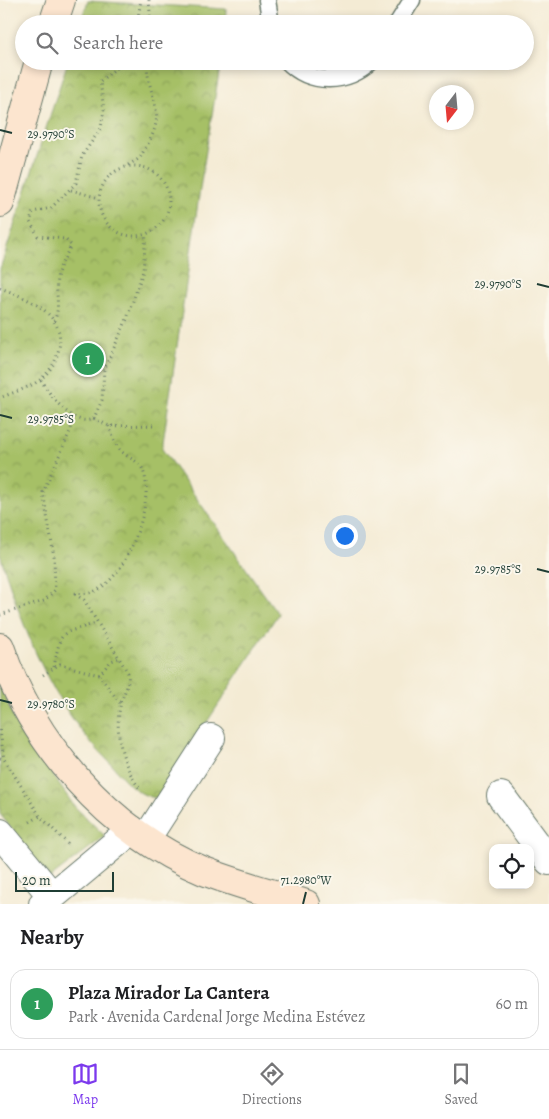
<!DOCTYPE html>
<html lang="en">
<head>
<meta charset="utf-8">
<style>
  body { margin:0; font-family:Alegreya,serif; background:#f6f6f6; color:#202124 }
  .controls { position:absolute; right:15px; bottom:15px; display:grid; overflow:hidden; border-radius:10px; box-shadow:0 2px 8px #0003 }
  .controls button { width:45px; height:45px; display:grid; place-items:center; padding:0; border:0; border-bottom:1px solid #e0e0e0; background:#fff; color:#202124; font:25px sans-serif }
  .compass { position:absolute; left:429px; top:85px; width:45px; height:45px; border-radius:50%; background:#fff; box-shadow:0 2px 8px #0003; rotate:196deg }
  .scale { position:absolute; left:15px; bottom:12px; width:99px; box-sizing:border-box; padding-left:5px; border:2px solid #1f3d34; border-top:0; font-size:14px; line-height:18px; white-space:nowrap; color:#1f3d34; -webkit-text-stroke:4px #fbf7ec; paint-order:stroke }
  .you { position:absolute; left:344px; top:535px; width:18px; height:18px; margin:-12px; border:4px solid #fff; border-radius:50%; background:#1a73e8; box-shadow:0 0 0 8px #1a73e833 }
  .badge { display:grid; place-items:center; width:32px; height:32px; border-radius:50%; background:#7c3aed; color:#fff; font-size:16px; font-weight:700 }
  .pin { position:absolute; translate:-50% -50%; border:2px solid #fff; box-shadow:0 1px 5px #0006 }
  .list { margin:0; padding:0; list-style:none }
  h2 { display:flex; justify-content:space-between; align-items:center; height:65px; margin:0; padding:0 20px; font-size:21px }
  h2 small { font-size:16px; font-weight:400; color:#757577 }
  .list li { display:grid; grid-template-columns:32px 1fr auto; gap:15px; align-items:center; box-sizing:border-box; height:70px; margin:0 10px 10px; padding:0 10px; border:1px solid #e0e0e0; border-radius:15px }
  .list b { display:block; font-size:19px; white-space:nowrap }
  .list p { margin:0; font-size:16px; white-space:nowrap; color:#757577 }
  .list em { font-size:16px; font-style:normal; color:#757577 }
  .icon { flex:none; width:28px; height:28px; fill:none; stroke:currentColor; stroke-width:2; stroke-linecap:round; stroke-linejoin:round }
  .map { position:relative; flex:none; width:549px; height:904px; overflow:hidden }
  .search { position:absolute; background:#fff; box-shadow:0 2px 8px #0003; left:15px; right:15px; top:15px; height:55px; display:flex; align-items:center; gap:12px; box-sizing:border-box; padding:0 18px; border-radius:28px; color:#757577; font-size:19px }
  .sheet { height:145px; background:#fff }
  nav { display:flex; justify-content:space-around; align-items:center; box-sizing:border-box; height:70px; border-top:1px solid #e0e0e0; background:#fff; font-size:14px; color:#757577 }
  nav a { display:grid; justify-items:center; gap:2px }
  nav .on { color:#7c3aed }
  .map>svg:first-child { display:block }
  .park { fill:url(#park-crowns); stroke:#627e4d }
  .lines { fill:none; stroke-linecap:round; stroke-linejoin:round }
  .lane-casing { stroke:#6a7a6c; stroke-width:19 }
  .street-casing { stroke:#6a7a6c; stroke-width:30 }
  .secondary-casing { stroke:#6a7a6c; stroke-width:30 }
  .path { stroke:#6a7a6c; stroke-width:3; stroke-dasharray:1 4; stroke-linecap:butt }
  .lane { stroke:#fff; stroke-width:16 }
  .street { stroke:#fff; stroke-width:28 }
  .secondary { stroke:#fce5cf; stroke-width:28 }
  .ticks { fill:none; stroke:#1f3d34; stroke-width:2 }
  .ticks-label { font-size:12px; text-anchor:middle; fill:#1f3d34; stroke:#fbf7ec; stroke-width:4; stroke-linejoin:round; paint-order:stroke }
</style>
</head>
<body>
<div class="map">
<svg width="549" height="904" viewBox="0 0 549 904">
  <defs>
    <pattern id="park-crowns" width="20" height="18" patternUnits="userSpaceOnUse" patternTransform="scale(1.25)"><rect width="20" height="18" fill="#a6c066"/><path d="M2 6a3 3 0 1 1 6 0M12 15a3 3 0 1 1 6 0" fill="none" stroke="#879d55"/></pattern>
  </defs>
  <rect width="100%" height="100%" fill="#fbf7ec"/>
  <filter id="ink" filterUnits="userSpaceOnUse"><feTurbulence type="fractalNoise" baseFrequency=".02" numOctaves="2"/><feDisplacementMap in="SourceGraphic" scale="10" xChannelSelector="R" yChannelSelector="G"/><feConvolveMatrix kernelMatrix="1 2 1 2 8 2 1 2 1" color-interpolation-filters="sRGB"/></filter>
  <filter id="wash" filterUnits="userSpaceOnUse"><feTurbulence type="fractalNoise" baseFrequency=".0096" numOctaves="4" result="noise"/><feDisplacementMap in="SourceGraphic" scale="20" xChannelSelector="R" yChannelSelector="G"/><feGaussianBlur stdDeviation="1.12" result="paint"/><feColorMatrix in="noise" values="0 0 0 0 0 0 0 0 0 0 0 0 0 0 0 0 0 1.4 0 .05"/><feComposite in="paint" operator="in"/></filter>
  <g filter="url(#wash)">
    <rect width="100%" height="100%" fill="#f4ebd4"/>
    <g class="park">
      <path d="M88,1l138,8 -1,15h-145z"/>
      <path d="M68,61h153l-19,114 -40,274 116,165 -121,184c-20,-2 -32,-18 -45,-33 -9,-10 -20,-20 -28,-31 -41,-51 -65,-118 -84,-180v-285z"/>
      <path d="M0,684l15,38 60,85 30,29 -55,42 -50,-64z"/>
    </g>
  </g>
  <g filter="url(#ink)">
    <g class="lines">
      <defs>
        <g id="lane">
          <path d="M267,0l4,24"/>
          <path d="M397,24l15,-24"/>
          <path d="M287,61c24,25 60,23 85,0"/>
        </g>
        <g id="street">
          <path d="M501,796l48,65"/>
          <path d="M0,833l52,63"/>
          <path d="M146,839l65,-101"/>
          <path d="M43,904l89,-74"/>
        </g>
        <g id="secondary">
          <path d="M53,24l8,-24"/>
          <path d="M0,203l39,-142"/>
          <path d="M0,647c32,97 109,185 204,224 33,13 68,22 102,33"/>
        </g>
      </defs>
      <use href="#lane" class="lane-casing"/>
      <use href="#street" class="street-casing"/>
      <use href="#secondary" class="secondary-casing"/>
      <g class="path">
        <path d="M149,0l2,24"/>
        <path d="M137,24l4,-24"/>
        <path d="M128,165c16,-9 10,-5 18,-18 23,-37 1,-47 1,-86"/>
        <circle cx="134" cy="201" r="35"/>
        <path d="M71,190l28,8"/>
        <path d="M0,288c28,10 69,27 58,64 -3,11 -8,19 -16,26 -11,10 -29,14 -42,20"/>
        <path d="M54,321c7,-13 1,-28 3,-43 2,-12 9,-22 14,-33l-6,-6 -27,-3 -8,-14 3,-10 18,-4 25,-25 6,-27 19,-28 3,-18 -4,-29 25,-20"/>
        <path d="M41,380c8,14 34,50 53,38l8,-18 2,-30 23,-51 16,-48 3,-37"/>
        <path d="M94,418l15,8 45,-1"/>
        <path d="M109,426c3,7 6,19 11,24 9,10 20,9 24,23 10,30 -16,97 -42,114 -9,7 -18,7 -29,6l11,7 44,73c2,12 -4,18 -7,30 -8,28 2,65 20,87"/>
        <path d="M0,615l44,-14 11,-11 -1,-34 -11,-64 28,-63 2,-12"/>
        <path d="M54,667c8,-42 6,-31 42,-44"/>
        <path d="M43,675l17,-11 39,11 21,28"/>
        <path d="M99,675l12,-14 9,-3"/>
        <path d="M0,730l4,29"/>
        <path d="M0,758l4,1 36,57"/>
        <path d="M30,822l10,-6 28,28"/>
      </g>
      <use href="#lane" class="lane"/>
      <use href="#street" class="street"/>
      <use href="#secondary" class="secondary"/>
    </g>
  </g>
  <path class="ticks" d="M0,130l12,3M537,284l12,3M0,415l12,3M537,569l12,3M0,700l12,3M303,904l3,-12"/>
  <g class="ticks-label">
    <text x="51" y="138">29.9790°S</text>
    <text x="498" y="288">29.9790°S</text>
    <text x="51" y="423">29.9785°S</text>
    <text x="498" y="573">29.9785°S</text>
    <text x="51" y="708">29.9780°S</text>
    <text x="306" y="884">71.2980°W</text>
  </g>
</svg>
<div class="controls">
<button><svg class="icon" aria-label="locate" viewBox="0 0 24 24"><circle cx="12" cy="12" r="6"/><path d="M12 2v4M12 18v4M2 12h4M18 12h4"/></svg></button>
</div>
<svg class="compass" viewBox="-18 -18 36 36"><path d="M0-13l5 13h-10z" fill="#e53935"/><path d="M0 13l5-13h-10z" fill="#757577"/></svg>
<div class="scale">20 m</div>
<div class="you"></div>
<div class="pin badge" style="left:88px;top:359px;background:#2e9e5b">1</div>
<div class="search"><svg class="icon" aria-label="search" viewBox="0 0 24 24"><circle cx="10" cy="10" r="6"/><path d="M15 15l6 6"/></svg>Search here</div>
</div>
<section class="sheet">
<h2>Nearby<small></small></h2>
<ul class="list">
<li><span class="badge" style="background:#2e9e5b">1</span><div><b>Plaza Mirador La Cantera</b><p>Park · Avenida Cardenal Jorge Medina Estévez</p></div><em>60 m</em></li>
</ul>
</section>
<nav>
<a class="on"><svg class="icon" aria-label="map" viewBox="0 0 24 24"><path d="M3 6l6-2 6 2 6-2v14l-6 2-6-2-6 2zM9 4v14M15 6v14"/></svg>Map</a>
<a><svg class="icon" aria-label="directions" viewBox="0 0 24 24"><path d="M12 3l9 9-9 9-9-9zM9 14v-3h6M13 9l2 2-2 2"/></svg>Directions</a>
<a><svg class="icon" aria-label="saved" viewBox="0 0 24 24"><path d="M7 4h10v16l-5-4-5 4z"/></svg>Saved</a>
</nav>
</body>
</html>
